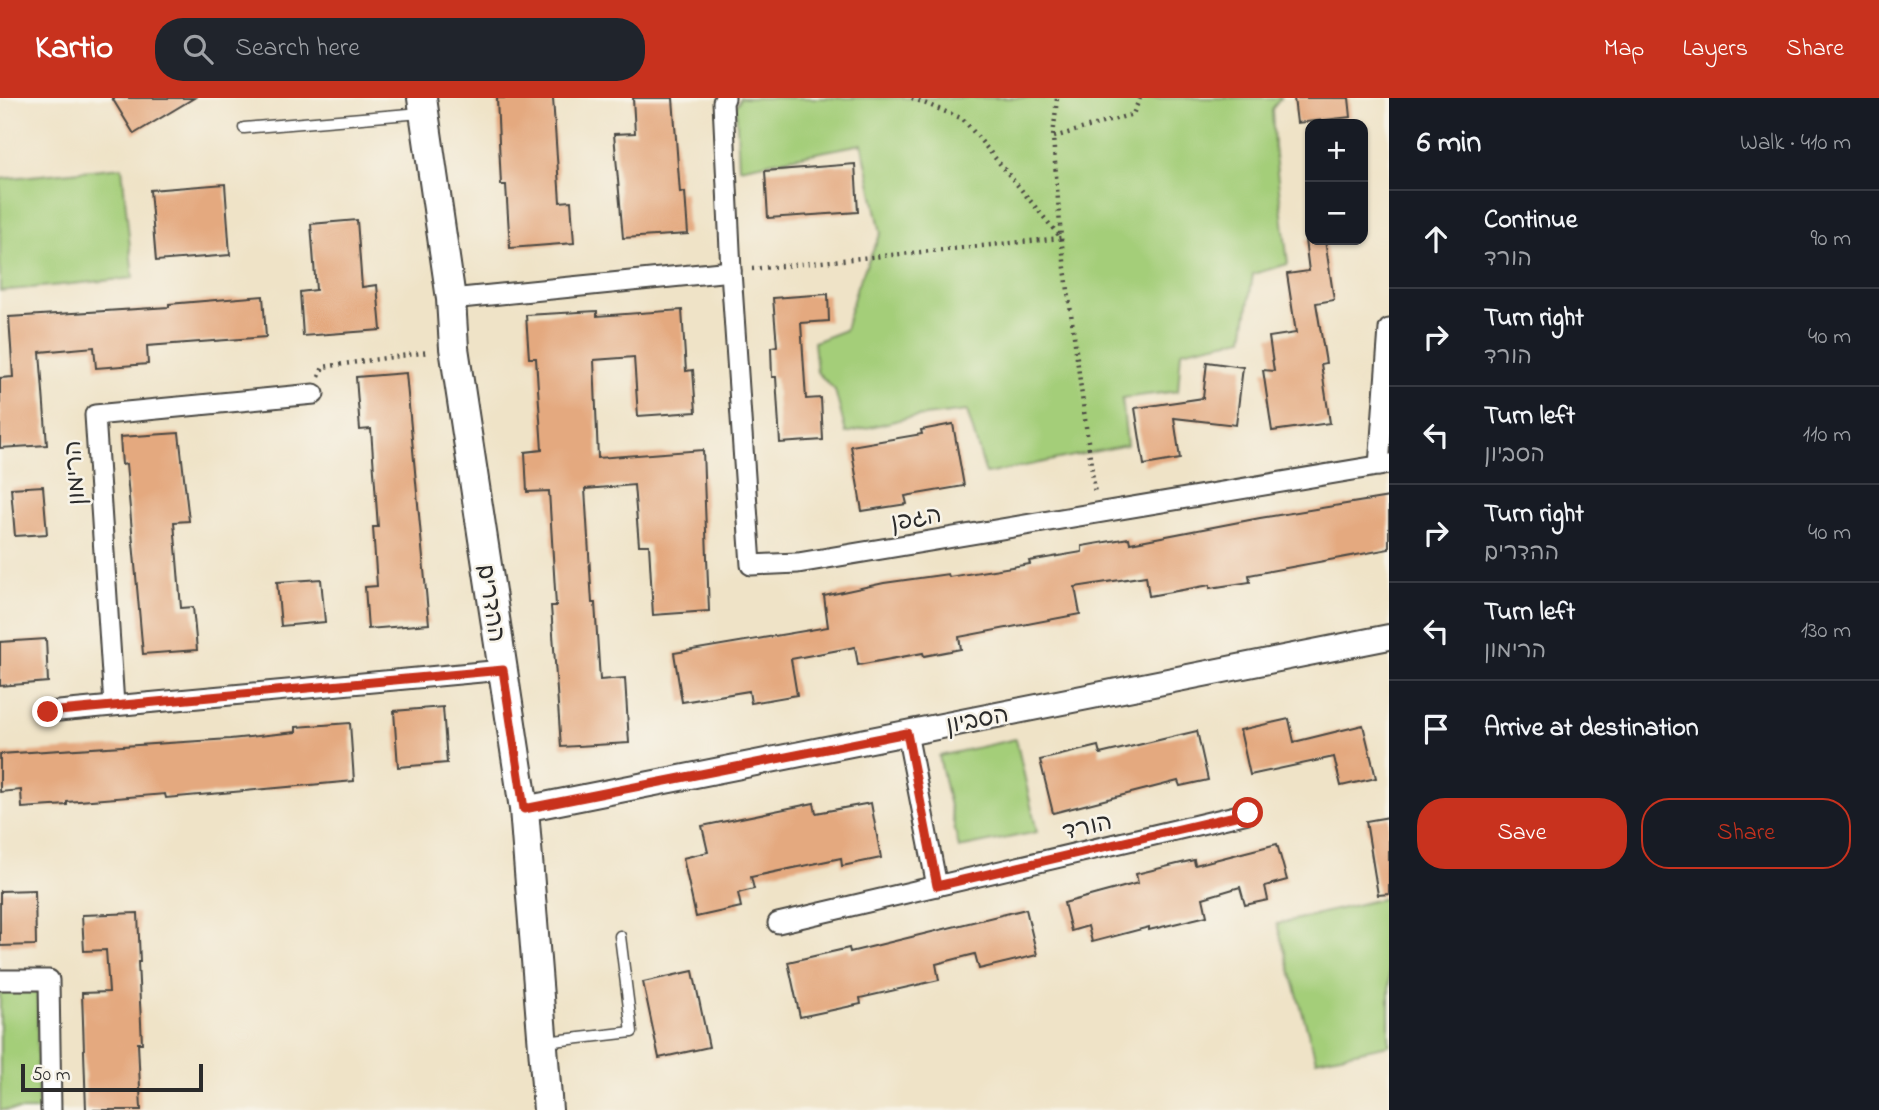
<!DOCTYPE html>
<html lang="en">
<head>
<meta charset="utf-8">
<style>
  body { margin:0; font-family:"Indie Flower","Playpen Sans Hebrew",sans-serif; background:#20242c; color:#f1f3f6 }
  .controls { position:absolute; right:21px; top:21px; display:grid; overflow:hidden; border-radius:14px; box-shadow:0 2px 5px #0004 }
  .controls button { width:63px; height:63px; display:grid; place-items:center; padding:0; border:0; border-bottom:2px solid #363941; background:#171b24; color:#f1f3f6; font:35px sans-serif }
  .scale { position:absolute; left:21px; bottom:18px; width:182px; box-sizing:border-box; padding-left:7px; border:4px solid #2b2b2b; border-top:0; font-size:19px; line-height:24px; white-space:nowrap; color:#2b2b2b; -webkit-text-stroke:5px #f7f3e8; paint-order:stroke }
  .stop { position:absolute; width:21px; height:21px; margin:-16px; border:5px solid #c8321e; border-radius:50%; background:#fff }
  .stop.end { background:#c8321e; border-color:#fff; box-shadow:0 2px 7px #0008 }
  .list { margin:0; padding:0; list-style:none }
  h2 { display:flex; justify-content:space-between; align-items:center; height:91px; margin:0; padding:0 28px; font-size:30px }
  h2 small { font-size:23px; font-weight:400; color:#9ea1a6 }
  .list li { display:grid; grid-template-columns:46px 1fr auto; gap:21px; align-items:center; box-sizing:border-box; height:98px; padding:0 28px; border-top:2px solid #363941 }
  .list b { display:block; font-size:26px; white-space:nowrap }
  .list p { margin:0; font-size:23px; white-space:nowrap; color:#9ea1a6 }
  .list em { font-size:23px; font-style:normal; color:#9ea1a6 }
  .actions { display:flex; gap:14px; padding:21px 28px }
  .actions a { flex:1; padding:16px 0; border:2px solid #c8321e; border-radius:28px; text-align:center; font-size:24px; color:#c8321e }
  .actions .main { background:#c8321e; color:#fff }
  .icon { flex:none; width:38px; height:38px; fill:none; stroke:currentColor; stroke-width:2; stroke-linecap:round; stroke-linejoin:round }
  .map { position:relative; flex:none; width:1389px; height:1012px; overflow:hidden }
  header { display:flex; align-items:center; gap:42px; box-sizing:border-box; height:98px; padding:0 35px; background:#c8321e; color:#fff }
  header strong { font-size:33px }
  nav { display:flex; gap:38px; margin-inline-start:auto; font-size:24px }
  .search { width:490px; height:63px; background:#20242c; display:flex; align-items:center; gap:18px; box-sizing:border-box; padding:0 24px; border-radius:28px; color:#9ea1a6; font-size:26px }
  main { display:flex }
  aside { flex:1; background:#171b24 }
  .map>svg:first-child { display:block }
  .green { fill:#a4ce79; stroke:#687c52; stroke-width:2 }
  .building { fill:#e4a97f }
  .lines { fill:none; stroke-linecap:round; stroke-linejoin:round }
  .service-casing { stroke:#484742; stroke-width:13 }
  .minor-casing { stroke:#484742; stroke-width:23 }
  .tertiary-casing { stroke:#484742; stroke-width:28 }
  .secondary-casing { stroke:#484742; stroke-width:32 }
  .path { stroke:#484742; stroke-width:4.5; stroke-dasharray:2 5; stroke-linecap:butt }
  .service { stroke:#fff; stroke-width:10 }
  .minor { stroke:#fff; stroke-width:19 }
  .tertiary { stroke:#fff; stroke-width:24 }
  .secondary { stroke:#fff; stroke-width:28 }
  .route { stroke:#c8321e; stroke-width:9 }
  .labels { text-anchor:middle; stroke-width:5; stroke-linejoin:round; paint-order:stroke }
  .street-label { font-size:24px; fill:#2b2b2b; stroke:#f7f3e8 }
</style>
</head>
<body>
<header>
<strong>Kartio</strong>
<div class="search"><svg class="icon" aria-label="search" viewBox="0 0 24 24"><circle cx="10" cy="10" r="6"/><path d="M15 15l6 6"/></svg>Search here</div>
<nav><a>Map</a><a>Layers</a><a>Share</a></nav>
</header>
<main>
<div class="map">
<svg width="1389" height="1012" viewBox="0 0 1389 1012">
  <rect width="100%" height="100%" fill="#f7f3e8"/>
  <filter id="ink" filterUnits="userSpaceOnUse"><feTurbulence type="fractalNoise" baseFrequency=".0143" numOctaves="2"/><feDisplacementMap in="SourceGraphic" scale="14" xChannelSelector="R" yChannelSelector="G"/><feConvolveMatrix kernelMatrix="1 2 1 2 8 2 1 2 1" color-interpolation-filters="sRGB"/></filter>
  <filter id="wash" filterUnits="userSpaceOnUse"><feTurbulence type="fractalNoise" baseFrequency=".00686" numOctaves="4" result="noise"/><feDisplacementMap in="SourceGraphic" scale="28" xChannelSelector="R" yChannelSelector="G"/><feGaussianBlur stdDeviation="1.57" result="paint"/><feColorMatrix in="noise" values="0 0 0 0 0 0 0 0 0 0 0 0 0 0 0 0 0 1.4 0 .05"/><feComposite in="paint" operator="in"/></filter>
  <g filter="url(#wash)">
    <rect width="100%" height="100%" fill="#efe3c7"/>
    <g class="green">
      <path d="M740,0h541l-9,11 2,38 14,117 -35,10 -10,64 -62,13 -3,40 -56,7 5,47 -141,29 -19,-63 -60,7 -61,15 -11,-43 -18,-18 -3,-30 31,-12 12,-44 24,-53 -19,-89 -123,24 -3,-62z"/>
      <path d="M122,69l11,111 -133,13v-112z"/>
      <path d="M1016,641l21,93 -78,16 -20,-92z"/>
      <path d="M1389,799v148l-73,15 -39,-136z"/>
      <path d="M37,894l1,118h-38v-117z"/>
    </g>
    <g id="blocks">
      <g class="building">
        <path d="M112,0h82l-60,36z"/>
        <path d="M497,0h56l7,104 11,-1 3,42 -64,5 -4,-63h-5z"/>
        <path d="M633,0h40l7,95 5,-1 3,42 -65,4 -9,-104 21,-1z"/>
        <path d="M1294,0h55l2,19 -54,6z"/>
        <path d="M855,66l3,48 -90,6 -3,-47z"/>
        <path d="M225,86l5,71 -74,6 -6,-71z"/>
        <path d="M357,122l5,67 15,-2 4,45 -78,6 -3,-44 16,-2 -5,-66z"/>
        <path d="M1305,142h20l9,60 -18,3 10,60 -5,1 9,59 -58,8 -9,-61 11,1 -5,-34 27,-4 -9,-59 22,-3z"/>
        <path d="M828,196l1,27 -28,2 5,76 15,-1 2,42 -43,3 -4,-66h-4l-1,-30 6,-1 -4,-48z"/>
        <path d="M263,198l3,41 -119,9 1,18 -52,4 -2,-21 -54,5 7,93 -47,3v-70l13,-1 -4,-60 160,-10v-3z"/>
        <path d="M682,212l4,61 7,-1 3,42 -58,4 -4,-59 -40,3 4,98 105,-8 6,161 -56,4 -4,-70h-10l-5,-60 -49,4 7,114h3l5,77 25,-2 4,65 -68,4 -10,-141h5l-7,-115 -22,1 -2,-40 17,-2 -6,-92h-7l-3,-43 71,-4v5z"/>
        <path d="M1207,264l36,5 -7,58 -62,-7 6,41 -36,6 -9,-57 68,-10z"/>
        <path d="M406,275l23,251 -61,5 -3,-42 12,-1 -4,-59h5l-7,-98 -11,1 -4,-53z"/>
        <path d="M953,326l11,62 -59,10 2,8 -45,7 -11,-65 71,-12 -1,-4z"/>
        <path d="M179,335l10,88 -15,1 7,86 12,-1 4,43 -54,4 -17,-190 -4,1 -2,-28z"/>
        <path d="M43,388l4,48 -32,2 -4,-48z"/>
        <path d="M1389,399v52l-140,26 1,7 -40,6v-3l-61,11 -3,-20 -71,11 5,27 -121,23 2,12 -37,7 -1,-3 -65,12 -3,-18 -64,12 6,36 -46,8 -2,-12 -67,11 -8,-49 154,-26 -4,-31 60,-13 64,-9 1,3 81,-13 -1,-3 53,-9v-6l47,-8 1,5 130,-25z"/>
        <path d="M321,481l4,43 -44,4 -4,-44z"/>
        <path d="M46,541l2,43 -48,4v-44z"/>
        <path d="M443,609l4,56 -49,4 -4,-56z"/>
        <path d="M1289,621l5,23 69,-17 13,53 -35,8 -7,-29 -84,18 -10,-45z"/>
        <path d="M350,625l4,58 -188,17 -1,-4 -98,8v3l-45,3 -1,-18 -21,2v-38l230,-15 66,-7v-5z"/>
        <path d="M1197,633l11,49 -28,6 -2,-5 -125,32 -13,-53 58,-14 2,8z"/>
        <path d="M814,705l2,10 55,-10 10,55 -39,8 -1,-8 -90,19 3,12 -16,4 3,14 -45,10 -13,-59 25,-6 -6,-26z"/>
        <path d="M1389,719v77l-11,1 -12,-74z"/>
        <path d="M1277,746l10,36 -22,6 3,14 -23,5 -5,-18 -37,11 4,18 -58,14v-3l-57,15 -4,-16 -17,5 -7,-28 74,-20 -2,-9 58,-14 1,5z"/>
        <path d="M35,792l1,55 -36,1v-55z"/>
        <path d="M1026,811l11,46 -58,14 -4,-15 -39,10 3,16 -79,18 1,6 -61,13 -12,-55 61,-14 1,4z"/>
        <path d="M138,815l2,49h-2l4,81h-4l3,67h-55l-4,-117 27,-1 -3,-42 -22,1 -2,-36z"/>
        <path d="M693,873l16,76 -50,11 -16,-76z"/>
      </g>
    </g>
  </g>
  <g filter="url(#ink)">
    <use href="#blocks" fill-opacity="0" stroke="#484742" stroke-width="2"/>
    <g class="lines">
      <defs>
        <g id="service">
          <path d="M244,30l177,-15"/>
          <path d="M545,944l87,-10 -12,-96"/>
        </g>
        <g id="minor">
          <path d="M725,0l-2,4 8,169 20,294 47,-2 591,-99"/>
          <path d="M451,201l280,-28"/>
          <path d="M1379,368l10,-137"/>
          <path d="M114,607l-19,-290 219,-21"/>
          <path d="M48,614l455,-42"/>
          <path d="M907,635l30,153"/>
          <path d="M778,825l470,-110"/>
          <path d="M0,882h49l2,130"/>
        </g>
        <path id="tertiary" d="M524,711l865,-172"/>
        <path id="secondary" d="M422,0l29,201 3,49 70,461 24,301"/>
      </defs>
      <use href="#service" class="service-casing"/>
      <use href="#minor" class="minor-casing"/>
      <use href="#tertiary" class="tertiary-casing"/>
      <use href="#secondary" class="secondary-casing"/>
      <g class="path">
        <path d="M912,0l51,21 98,119 34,256"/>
        <path d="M1054,39l79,-23 7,-16"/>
        <path d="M752,171l309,-31 -8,-101 4,-39"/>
        <path d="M319,279l4,-10 105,-15"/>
      </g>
      <use href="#service" class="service"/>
      <use href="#minor" class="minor"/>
      <use href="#tertiary" class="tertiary"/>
      <use href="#secondary" class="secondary"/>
    </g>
  </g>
  <g class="lines" filter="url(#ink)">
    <path class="route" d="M48,614l455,-42 21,139 383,-76 30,153 311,-73"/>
  </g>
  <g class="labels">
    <g class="street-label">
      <text transform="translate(74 375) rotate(-94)" y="8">הרימון</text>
      <text transform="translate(916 420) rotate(-10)" y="8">הגפן</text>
      <text transform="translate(492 505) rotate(81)" y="8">ההדרים</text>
      <text transform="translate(977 621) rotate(-11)" y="8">הסביון</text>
      <text transform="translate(1087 728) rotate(-13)" y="8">הורד</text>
    </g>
  </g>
</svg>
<div class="controls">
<button>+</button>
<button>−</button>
</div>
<div class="scale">50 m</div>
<div class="stop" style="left:1248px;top:715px"></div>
<div class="stop end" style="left:48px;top:614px"></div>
</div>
<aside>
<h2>6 min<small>Walk · 410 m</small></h2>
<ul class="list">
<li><svg class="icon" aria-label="ahead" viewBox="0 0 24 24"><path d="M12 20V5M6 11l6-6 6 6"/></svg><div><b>Continue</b><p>הורד</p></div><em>90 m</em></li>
<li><svg class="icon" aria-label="right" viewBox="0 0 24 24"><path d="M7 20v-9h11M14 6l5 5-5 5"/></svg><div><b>Turn right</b><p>הורד</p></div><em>40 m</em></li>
<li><svg class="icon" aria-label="left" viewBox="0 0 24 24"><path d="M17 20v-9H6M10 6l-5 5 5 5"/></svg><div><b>Turn left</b><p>הסביון</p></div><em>110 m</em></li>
<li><svg class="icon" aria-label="right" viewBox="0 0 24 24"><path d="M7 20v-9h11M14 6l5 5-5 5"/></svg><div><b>Turn right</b><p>ההדרים</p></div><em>40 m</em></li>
<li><svg class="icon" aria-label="left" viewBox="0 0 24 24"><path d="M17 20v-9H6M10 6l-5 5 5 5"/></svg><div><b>Turn left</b><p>הרימון</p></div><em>130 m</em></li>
<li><svg class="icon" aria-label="arrive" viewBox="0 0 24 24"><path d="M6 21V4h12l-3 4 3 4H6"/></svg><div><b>Arrive at destination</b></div></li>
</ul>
<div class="actions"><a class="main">Save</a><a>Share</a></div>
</aside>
</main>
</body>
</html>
